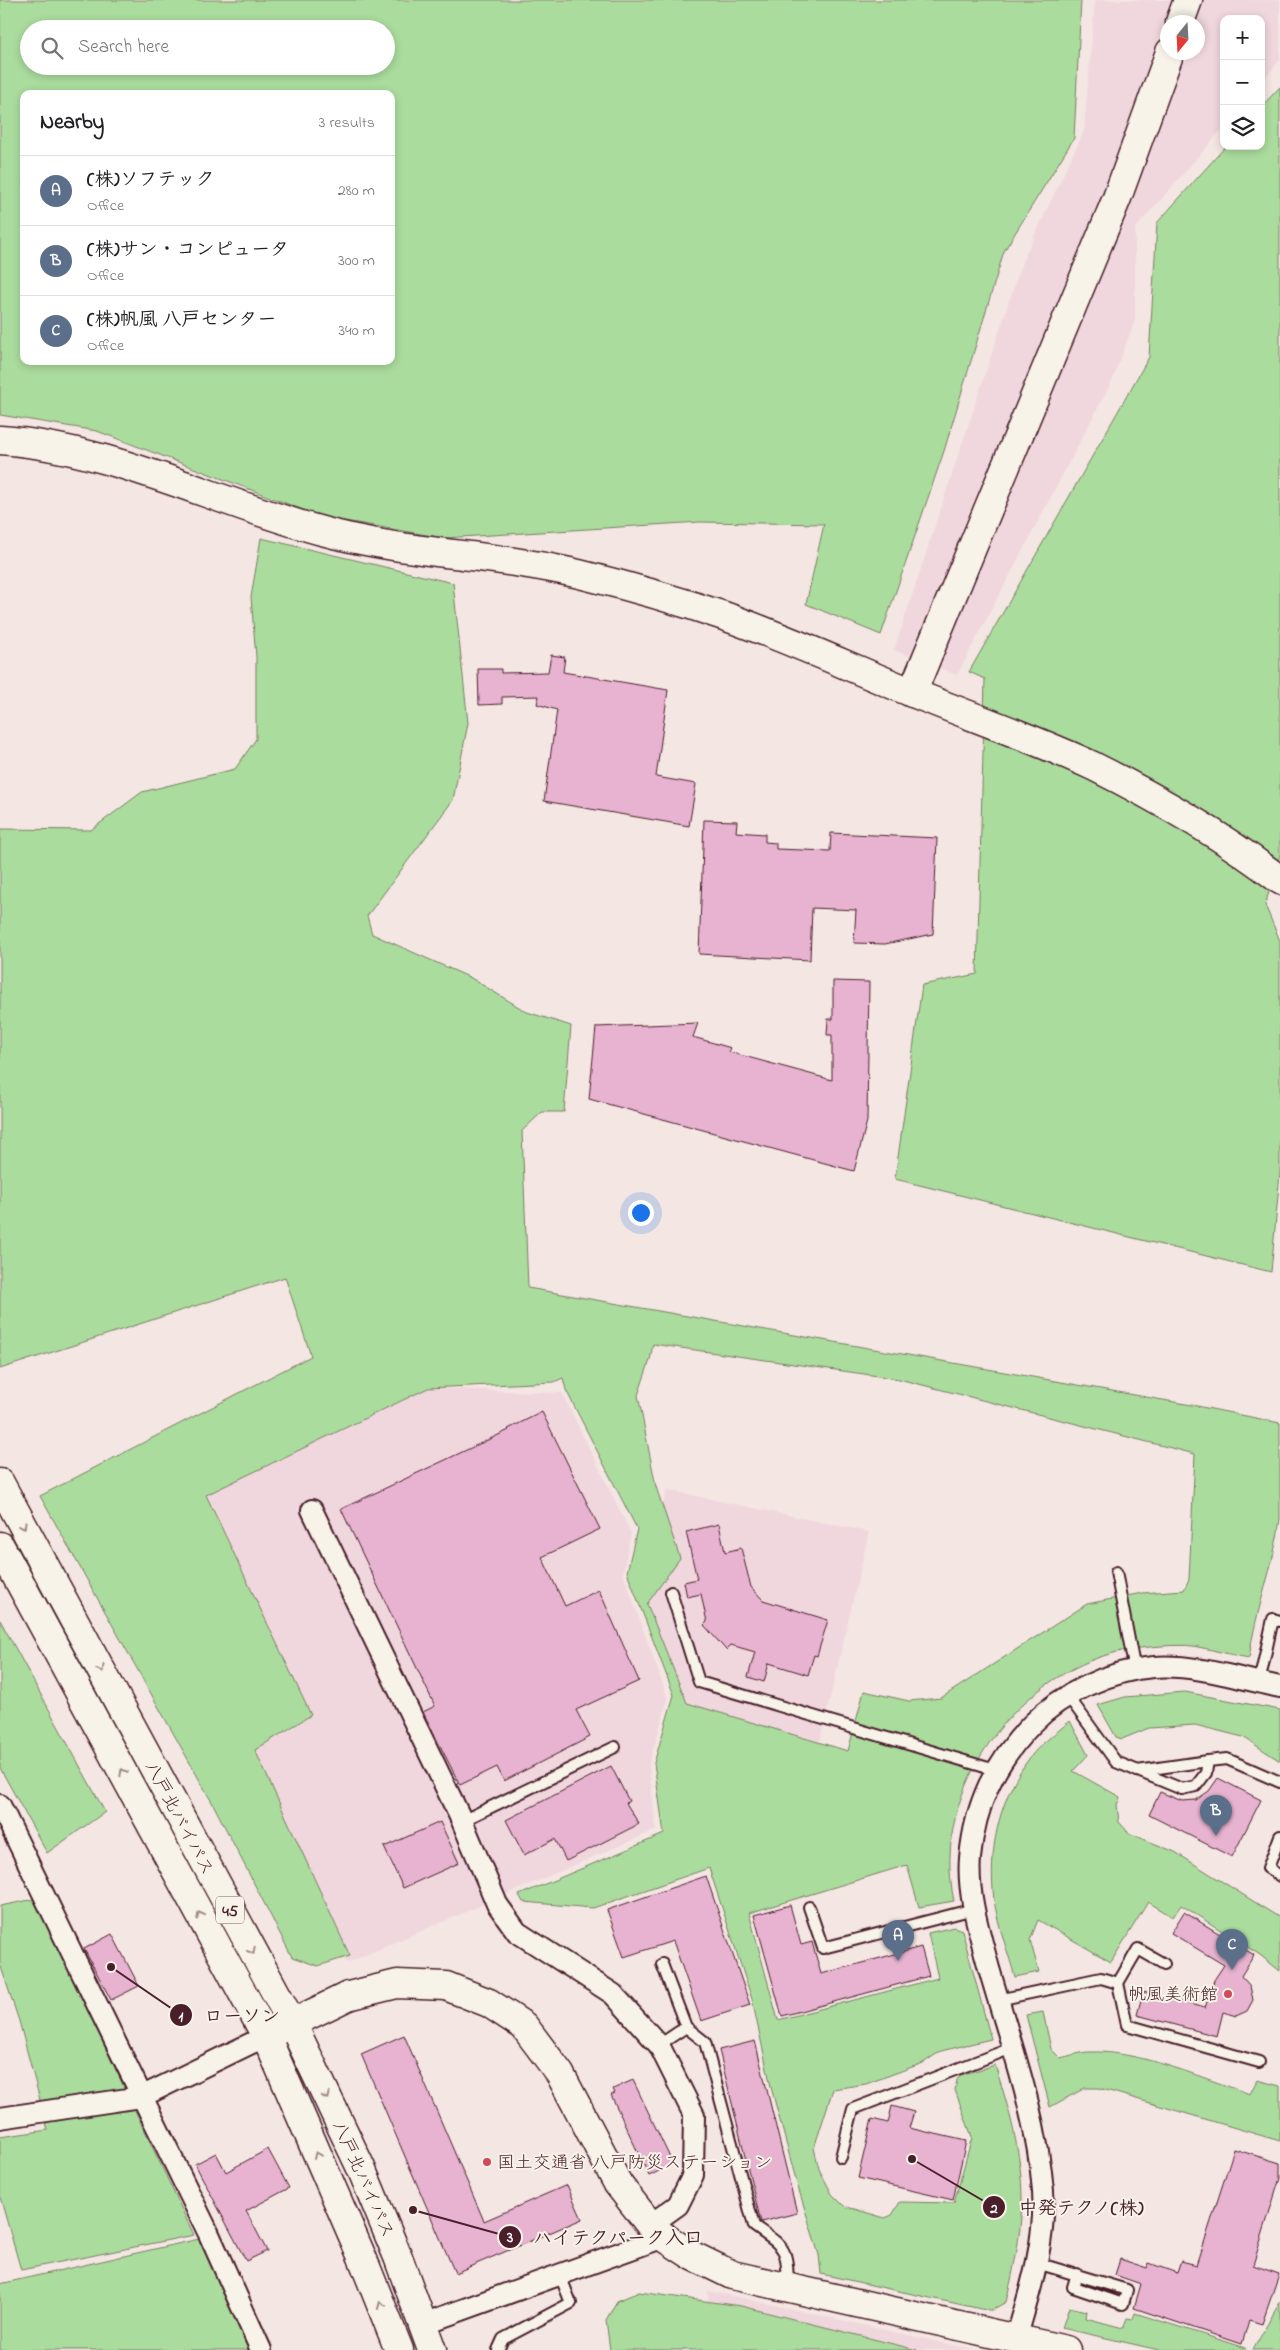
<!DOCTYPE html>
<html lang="en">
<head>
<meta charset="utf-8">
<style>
  body { margin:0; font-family:"Indie Flower","Klee One",sans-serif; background:#f6f6f6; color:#202124 }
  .controls { position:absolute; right:15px; top:15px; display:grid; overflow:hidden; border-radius:10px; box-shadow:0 2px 8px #0003 }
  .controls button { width:45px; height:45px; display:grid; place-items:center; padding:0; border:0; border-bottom:1px solid #e0e0e0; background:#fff; color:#202124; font:25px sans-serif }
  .compass { position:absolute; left:1160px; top:15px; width:45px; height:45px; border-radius:50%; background:#fff; box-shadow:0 2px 8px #0003; rotate:198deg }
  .you { position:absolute; left:640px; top:1212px; width:18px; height:18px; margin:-12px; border:4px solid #fff; border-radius:50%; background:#1a73e8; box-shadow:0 0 0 8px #1a73e833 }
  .badge { display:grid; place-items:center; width:32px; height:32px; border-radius:50%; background:#7c3aed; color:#fff; font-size:16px; font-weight:700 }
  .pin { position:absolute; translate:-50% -41px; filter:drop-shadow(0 1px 2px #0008) }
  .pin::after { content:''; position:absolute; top:26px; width:18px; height:15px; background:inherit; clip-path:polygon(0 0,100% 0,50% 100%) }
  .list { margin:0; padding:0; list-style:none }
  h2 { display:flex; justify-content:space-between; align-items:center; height:65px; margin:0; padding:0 20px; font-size:21px }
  h2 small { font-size:16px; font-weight:400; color:#757577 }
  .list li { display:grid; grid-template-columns:32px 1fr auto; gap:15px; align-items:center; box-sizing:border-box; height:70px; padding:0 20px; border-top:1px solid #e0e0e0 }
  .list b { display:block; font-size:19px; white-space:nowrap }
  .list p { margin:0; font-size:16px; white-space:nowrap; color:#757577 }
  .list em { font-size:16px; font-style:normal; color:#757577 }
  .icon { flex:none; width:28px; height:28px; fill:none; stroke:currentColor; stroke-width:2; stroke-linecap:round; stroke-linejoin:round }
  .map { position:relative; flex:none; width:1280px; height:2350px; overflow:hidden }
  .search { position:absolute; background:#fff; box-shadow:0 2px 8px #0003; left:20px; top:20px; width:375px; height:55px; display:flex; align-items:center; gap:12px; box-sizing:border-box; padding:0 18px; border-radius:28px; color:#757577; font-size:19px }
  .panel { position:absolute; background:#fff; box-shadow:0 2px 8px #0003; left:20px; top:90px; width:375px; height:275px; border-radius:10px }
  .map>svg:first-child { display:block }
  .built { fill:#f0d7dd; fill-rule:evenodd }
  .green { fill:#aadc9d; stroke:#7a7e64; fill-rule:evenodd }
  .building { fill:#e7b3d0; stroke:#4a1f2b }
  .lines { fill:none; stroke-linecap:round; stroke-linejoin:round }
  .lane-casing { stroke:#4a1f2b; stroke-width:14 }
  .street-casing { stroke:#4a1f2b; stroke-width:24 }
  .secondary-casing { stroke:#4a1f2b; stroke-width:31 }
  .highway-casing { stroke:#4a1f2b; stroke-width:31 }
  .lane { stroke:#f7f3e8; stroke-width:10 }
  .street { stroke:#f7f3e8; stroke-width:20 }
  .secondary { stroke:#f7f3e8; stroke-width:28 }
  .highway { stroke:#f7f3e8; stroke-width:28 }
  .oneway { stroke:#a0898a }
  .poi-dot { fill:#d1495b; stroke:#f7f3e8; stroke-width:2 }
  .labels { text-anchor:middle; stroke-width:4; stroke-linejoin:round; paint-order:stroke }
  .shield { fill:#f7f3e8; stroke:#7e5f64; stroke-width:1 }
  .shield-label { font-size:16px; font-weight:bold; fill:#4a1f2b }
  .street-label { font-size:18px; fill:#4a1f2b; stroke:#f7f3e8 }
  .poi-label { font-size:18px; fill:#4a1f2b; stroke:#f7f3e8; text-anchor:end }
  .leader { fill:none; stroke:#4a1f2b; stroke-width:2 }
  .callout-dot { fill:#4a1f2b; stroke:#f7f3e8; stroke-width:2 }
  .mark-label { font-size:15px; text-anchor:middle; font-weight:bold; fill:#fff }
  .callout-label { font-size:19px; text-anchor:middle; font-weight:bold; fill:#4a1f2b; stroke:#f7f3e8; stroke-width:4; stroke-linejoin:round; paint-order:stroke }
</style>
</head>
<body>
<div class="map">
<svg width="1280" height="2350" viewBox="0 0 1280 2350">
  <rect width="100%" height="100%" fill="#f4e6e3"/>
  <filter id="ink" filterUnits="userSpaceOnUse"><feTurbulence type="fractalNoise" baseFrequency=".02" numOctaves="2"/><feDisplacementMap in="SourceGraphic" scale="10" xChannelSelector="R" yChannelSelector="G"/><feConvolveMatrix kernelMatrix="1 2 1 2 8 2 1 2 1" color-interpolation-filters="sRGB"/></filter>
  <g filter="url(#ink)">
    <g class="built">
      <path d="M1095,0h185v60l-19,23v-64h-37v108l-89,102v91l-23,61 -155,294 -63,-25 128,-388 62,-131zM1168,22h30v30h-30z"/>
      <path d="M428,1388l134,5 69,140 -8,40 45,126 -19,65 7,66 -309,133 -221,-432z"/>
      <path d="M667,1490l202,42 -50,213 -137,-36 -41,-125z"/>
      <path d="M708,2291l48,10 218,49h-264z"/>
    </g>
    <g class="green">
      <path d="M0,0h1081l-7,138 -70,113 -60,200 -63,184 -75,-31 18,-80 -124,-2 -256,16 -122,-21 -225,-86 -97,-16zM29,29h357v37h-357zM24,94h367v267h-367z"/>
      <path d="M1280,87v768l-15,50 15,36v232l-9,99 -376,-93 27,-194 55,-11 8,-295 -16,-7 180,-315 8,-134 69,-77h35v-39z"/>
      <path d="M261,538l192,45 15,140 -15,77 -86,116 5,18 99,44 56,34 44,14 -7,86h-22l-20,19 6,157 669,118 83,17c0,31 0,65 0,96 -6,48 -25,92 -31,139 -19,-3 -38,-9 -56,-12 -16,-2 -45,1 -61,3 -112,18 -203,139 -178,252l-35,6 -12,-42 -158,48 29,107 160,-42 -10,-45 26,-6 8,3 29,109 -50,12 -18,12 -57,21 -33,5 -19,59 5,21 13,25 12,12 41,12 7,-3 8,-13 54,1 18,-66 -17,-47 2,-10 4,-5 34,-10c14,44 27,88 27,135 -1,35 -8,68 -16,102l-16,9 -169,-37 -2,-19 -21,-68 -27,-100 -19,-88 -43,-131 -116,40 -70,-6 -4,-7 145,-61 -10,-71 20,-68 -47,-123 10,-43 -71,-139 -3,-12 -9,4 -126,6 -222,107 105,220 -56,35 95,206 -32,10 -26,-9 -79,-153 -173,-308 271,-140 -26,-79 -285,92v-540l91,1 51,-38 93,-23 21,-30v-82l-5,-60zM653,1344l246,35 296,75 -6,125 -5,11 -42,3 -55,11 -146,94 -32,3 -45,-10 -16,60 -161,-48 -40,-99 33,-46 -24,-71 -18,-92 12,-35z"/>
      <path d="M0,1620l105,192 -58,41 -47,-85z"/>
      <path d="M1185,1692l95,18v51l-37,-24 -48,-12 -46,3 -27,11 -6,-2 -18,-32 27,-8z"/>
      <path d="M1070,1721l18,34 -15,16 47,26 -3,8 2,17 10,11 46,19 105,66v53l-20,-16 -79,-50 -8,12 -25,-15 -37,60 -73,-42 -8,20 9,32 -24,5c-7,-25 -17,-51 -21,-77 -6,-47 4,-98 32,-137 11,-17 29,-29 44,-42z"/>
      <path d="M35,1899l159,336 -173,35 -21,-73v-60l48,-7 -29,-109 -19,-57v-58z"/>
      <path d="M1043,2012l8,37 9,9c10,-2 20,-6 30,-6 48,-2 115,27 160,42l7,-14 23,6v55l-181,-53h-14l-35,19 -24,-92z"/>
      <path d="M199,2239l52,111h-251v-66z"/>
      <path d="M639,2292l102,14 176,44h-307l-4,-30 11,-19z"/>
      <path d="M1280,2302v48h-27z"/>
      <path d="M1069,2307l18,4 -1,7 37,10 4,-10 6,1 2,-6 111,35 -1,2h-86l-97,-22z"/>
    </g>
    <g class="building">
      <path d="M551,655l14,2 -2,15 105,18 -12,87 40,7 -7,42 -145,-25 13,-91 -20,-6 2,-8 -37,1v7l-23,1 -1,-36h23v4l47,-1z"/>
      <path d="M704,820l33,1 -1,11 29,2v8l11,1v6l54,2 1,-18 106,5 -4,96 -48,10 -31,-1 2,-33 -44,-2 -2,52 -111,-6z"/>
      <path d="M833,981l36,1 -2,139 -13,50 -265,-72 7,-72 102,-4 -5,14 38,11 -2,4 103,28v-45h-5l1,-16h5z"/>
      <path d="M542,1412l58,117 -58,28 23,49 34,-16 40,91 -63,29 14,27 -86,44 -7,-14 -37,18 -37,-73 12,-6 -94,-197 168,-79 -1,-1z"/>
      <path d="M719,1524l6,28 16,-4 10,39 12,13 65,20 -11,36 -3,-1 -6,20 -39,-12 -5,19 -16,-5 7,-25 -24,-7 -5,5 -22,-25 3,-3 -6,-28 -14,3 -3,-15 13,-3 -11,-47z"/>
      <path d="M611,1766l18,35 -3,2 13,21 -73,37 -11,-22 -31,16 -18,-35z"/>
      <path d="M1218,1778l43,22 -29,57 -83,-42 11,-23 22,9 14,-1 13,-9z"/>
      <path d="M440,1822l19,41 -56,25 -19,-41z"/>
      <path d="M706,1876l44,129 -49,16 -28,-80 -49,16 -17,-47z"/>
      <path d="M790,1905l11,40 11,-3 9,32 100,-27 8,29 -147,40 -28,-101z"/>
      <path d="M1184,1912l70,43 -13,21 9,10 3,14 -6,11 -11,5 -13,-4 -6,24 -80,-21 6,-23 62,16 9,-28 10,-15 -53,-32z"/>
      <path d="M112,1934l27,52 -28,14 -27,-51z"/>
      <path d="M404,2035l80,186 83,-36 15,34 -127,54 -94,-219z"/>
      <path d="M755,2041l42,172 -36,9 -42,-172z"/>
      <path d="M633,2080l40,84 -24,12 -38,-81 4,-2 -2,-4z"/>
      <path d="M892,2106l22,6 -5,16 57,13 -13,59 -95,-22 14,-59 16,4z"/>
      <path d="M268,2149l21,39 -43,23 21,40 -21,10 -51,-97 21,-11 10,19z"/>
      <path d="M1234,2149l46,14v15l-27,87 26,9 -17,50 -13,-4 -7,24 -108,-36 7,-24 -26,-9 5,-16 27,9 2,-5 28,10 4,-12 16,4z"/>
    </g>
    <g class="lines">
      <defs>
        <g id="lane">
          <path d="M1116,1572l19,99"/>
          <path d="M671,1592l28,90 296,88"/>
          <path d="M1259,1683l14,-64 7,2"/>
          <path d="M1068,1696l48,66 66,27 14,-3 10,-13 2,-12 19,-2 53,23"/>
          <path d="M1137,1771l71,-10"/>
          <path d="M462,1821l153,-74"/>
          <path d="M1280,1836l-12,32 12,8"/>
          <path d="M809,1907l14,41 151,-39"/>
          <path d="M662,1964l24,63 19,15 49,184c32,23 33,20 34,60"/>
          <path d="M1118,1983l9,42 132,37"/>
          <path d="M998,2000l103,-22 17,5 20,-34 26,15"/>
          <path d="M659,2045l27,-18"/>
          <path d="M841,2157l12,-48 159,-61"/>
          <path d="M1037,2263l90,27 -4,14 -50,-17 4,-13"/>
          <path d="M498,2350l5,-11 68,-36 -11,-28"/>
        </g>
        <g id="street">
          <path d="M312,1510l150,311 35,83 20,28 96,62 46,51 35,70 -1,60 -15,30 -28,20"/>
          <path d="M0,1805l208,427 53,118"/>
          <path d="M0,2118l141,-21 125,-61"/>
          <path d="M423,2324l241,-87"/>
          <path d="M1016,2339c14,-48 30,-97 27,-148 -6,-77 -34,-152 -55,-226 -9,-34 -21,-72 -18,-107 5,-54 25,-96 62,-134 30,-31 79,-54 122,-57 42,-3 86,12 126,20"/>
        </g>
        <g id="secondary">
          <path d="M1180,22l8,-22"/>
          <path d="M0,440c113,8 214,62 322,91 84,23 173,23 257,43 49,12 98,26 145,42 62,22 123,50 184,75 61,25 125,47 185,75 66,33 129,69 187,114"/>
          <path d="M912,693l205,-495 53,-146"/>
          <path d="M266,2036l82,-40 49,-12 49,2 43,17 35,23 36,48 58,110 32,41 14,12 29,19 39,19 334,75"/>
        </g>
        <g id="highway">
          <path d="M0,1483l292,540 69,145 37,89 34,93"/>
          <path d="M0,1546l266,490 96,221 37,93"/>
        </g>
      </defs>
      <use href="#lane" class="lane-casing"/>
      <use href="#street" class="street-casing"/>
      <use href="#secondary" class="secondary-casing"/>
      <use href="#highway" class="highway-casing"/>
      <use href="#lane" class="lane"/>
      <use href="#street" class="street"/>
      <use href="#secondary" class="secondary"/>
      <use href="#highway" class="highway"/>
    </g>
    <defs><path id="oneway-chevron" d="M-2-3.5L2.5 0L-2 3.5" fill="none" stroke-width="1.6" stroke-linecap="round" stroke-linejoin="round" transform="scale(1.25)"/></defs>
    <g class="oneway">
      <use href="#oneway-chevron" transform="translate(23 1526) rotate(61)"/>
      <use href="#oneway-chevron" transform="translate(101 1669) rotate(62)"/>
      <use href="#oneway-chevron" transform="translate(123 1772) rotate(-118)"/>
      <use href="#oneway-chevron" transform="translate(200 1915) rotate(-118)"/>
      <use href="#oneway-chevron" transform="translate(252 1951) rotate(62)"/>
      <use href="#oneway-chevron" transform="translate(326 2096) rotate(65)"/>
      <use href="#oneway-chevron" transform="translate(317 2155) rotate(-113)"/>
      <use href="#oneway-chevron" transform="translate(381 2305) rotate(-112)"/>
    </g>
  </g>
  <g class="poi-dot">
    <circle cx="1228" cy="1994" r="5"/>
    <circle cx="487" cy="2162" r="5"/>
  </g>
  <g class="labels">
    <rect class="shield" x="216" y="1896.5" width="28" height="27" rx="4"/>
    <g class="shield-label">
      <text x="230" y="1916">45</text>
    </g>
    <g class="street-label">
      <text transform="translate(180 1818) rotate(62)" y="6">八戸北バイパス</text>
      <text transform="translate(364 2179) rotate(66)" y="6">八戸北バイパス</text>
    </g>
    <g class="poi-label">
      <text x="1218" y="2000">帆風美術館</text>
      <text x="497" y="2168" text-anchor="start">国土交通省 八戸防災ステーション</text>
    </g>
  </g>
  <path class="leader" d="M111 1967L181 2015M912 2159L994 2207M413 2210L510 2237"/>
  <g class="callout-dot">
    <circle cx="111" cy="1967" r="5"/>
    <circle cx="912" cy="2159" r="5"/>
    <circle cx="413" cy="2210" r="5"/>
    <circle cx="181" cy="2015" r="12"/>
    <circle cx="994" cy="2207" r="12"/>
    <circle cx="510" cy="2237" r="12"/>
  </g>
  <g class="mark-label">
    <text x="181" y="2021">1</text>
    <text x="994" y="2213">2</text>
    <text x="510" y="2242">3</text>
  </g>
  <g class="callout-label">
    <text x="242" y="2022">ローソン</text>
    <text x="1081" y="2214">中発テクノ(株)</text>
    <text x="618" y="2244">ハイテクパーク入口</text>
  </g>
</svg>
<div class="controls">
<button>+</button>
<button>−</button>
<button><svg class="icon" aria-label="layers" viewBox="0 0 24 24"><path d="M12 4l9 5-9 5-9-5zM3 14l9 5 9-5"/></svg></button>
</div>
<svg class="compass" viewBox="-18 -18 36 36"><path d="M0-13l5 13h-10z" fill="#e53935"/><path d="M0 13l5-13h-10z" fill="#757577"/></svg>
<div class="you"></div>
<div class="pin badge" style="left:898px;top:1961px;background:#5c6f8a">A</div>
<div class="pin badge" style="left:1216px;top:1836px;background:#5c6f8a">B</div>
<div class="pin badge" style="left:1232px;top:1970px;background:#5c6f8a">C</div>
<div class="search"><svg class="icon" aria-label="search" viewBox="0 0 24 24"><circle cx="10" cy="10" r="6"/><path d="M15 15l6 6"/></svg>Search here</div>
<section class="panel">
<h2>Nearby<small>3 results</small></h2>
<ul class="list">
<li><span class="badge" style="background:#5c6f8a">A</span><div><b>(株)ソフテック</b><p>Office</p></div><em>280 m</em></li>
<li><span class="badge" style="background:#5c6f8a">B</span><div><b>(株)サン・コンピュータ</b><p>Office</p></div><em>300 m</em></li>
<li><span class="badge" style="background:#5c6f8a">C</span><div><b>(株)帆風 八戸センター</b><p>Office</p></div><em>340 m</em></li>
</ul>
</section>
</div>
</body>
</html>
